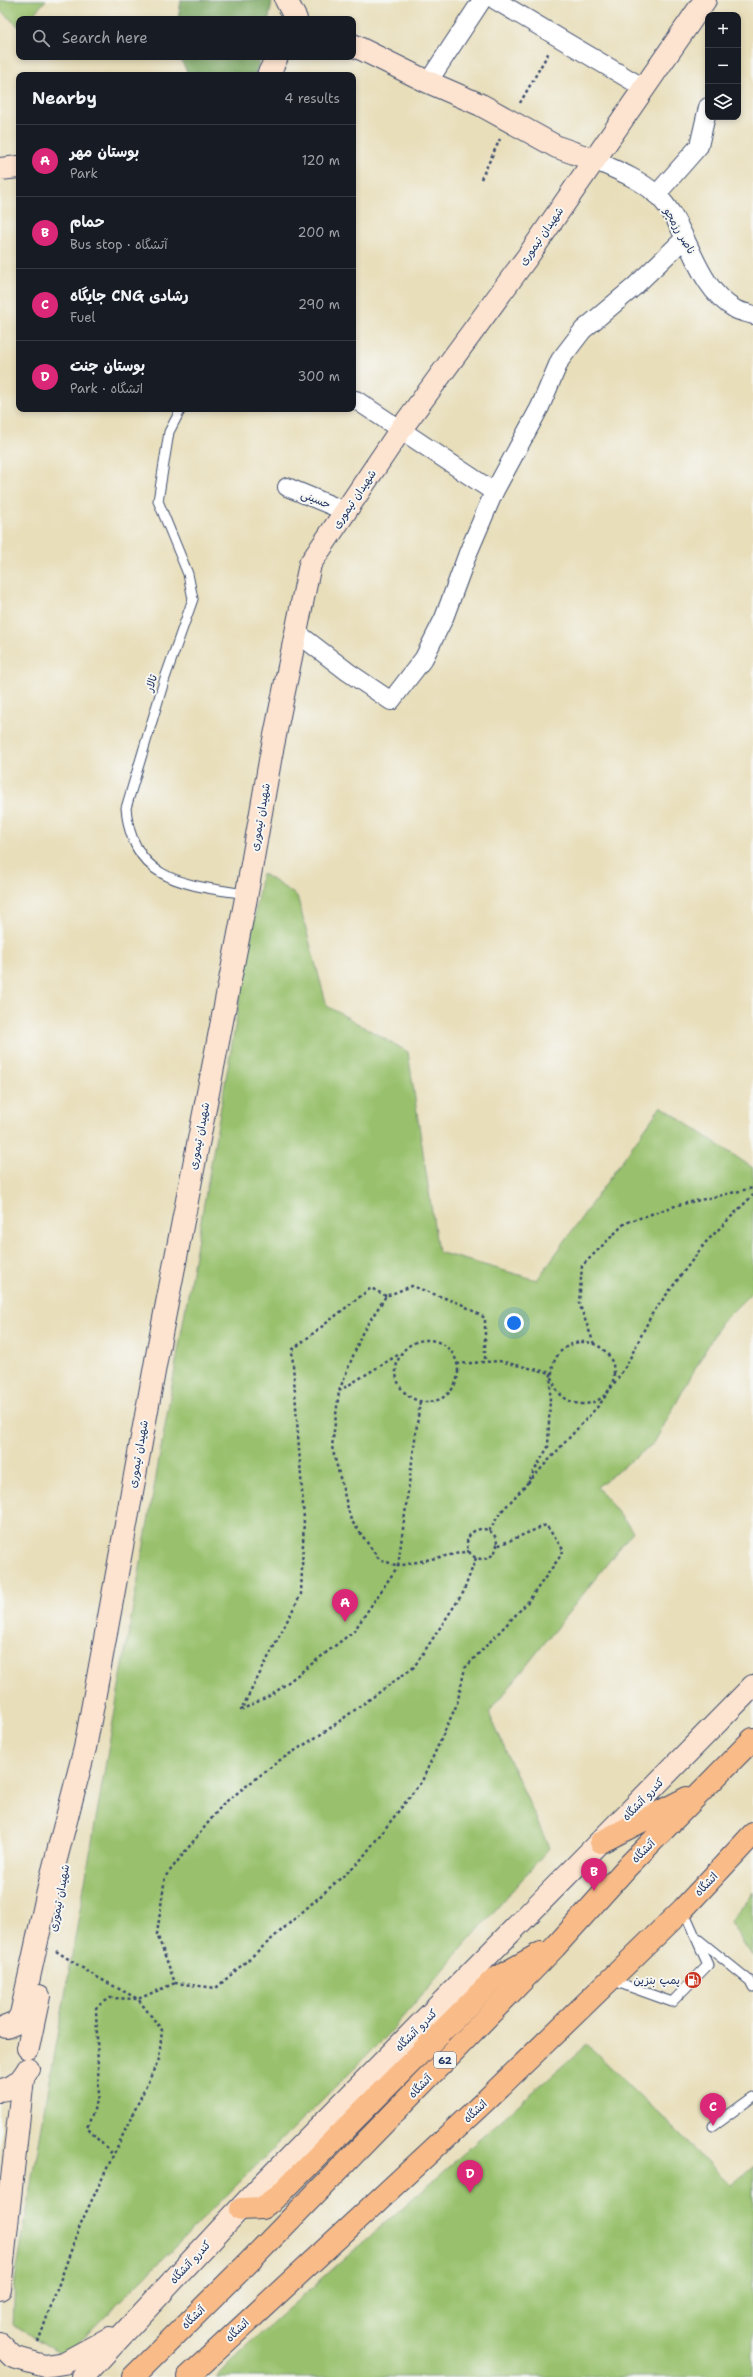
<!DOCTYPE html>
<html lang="en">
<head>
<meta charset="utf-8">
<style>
  body { margin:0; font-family:"Shantell Sans","Playpen Sans Arabic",sans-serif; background:#20242c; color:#f1f3f6 }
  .controls { position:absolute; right:12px; top:12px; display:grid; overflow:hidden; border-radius:8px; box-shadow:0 2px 6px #0003 }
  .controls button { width:36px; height:36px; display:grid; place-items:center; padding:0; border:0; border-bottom:1px solid #363941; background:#171b24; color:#f1f3f6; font:20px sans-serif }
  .you { position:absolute; left:514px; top:1323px; width:14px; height:14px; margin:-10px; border:3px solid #fff; border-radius:50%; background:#1a73e8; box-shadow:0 0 0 6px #1a73e833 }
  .badge { display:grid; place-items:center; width:26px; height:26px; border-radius:50%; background:#db2777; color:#fff; font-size:13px; font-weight:700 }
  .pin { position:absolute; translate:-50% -33px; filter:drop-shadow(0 1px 2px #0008) }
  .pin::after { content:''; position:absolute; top:21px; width:14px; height:12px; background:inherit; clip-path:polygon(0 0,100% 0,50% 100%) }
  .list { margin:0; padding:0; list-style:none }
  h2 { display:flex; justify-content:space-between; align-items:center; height:52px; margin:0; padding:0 16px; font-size:17px }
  h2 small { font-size:13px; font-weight:400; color:#9ea1a6 }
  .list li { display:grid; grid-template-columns:26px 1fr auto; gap:12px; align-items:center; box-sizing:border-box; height:72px; padding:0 16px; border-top:1px solid #363941 }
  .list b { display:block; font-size:15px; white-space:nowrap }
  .list p { margin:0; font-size:13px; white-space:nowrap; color:#9ea1a6 }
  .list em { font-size:13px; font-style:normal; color:#9ea1a6 }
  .icon { flex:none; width:22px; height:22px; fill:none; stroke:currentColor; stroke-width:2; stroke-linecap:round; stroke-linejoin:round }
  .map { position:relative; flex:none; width:753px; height:2377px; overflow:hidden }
  .search { position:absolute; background:#171b24; box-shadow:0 2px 6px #0003; left:16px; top:16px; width:340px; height:44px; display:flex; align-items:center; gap:10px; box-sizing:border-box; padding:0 14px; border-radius:8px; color:#9ea1a6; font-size:15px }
  .panel { position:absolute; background:#171b24; box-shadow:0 2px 6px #0003; left:16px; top:72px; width:340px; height:340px; border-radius:8px }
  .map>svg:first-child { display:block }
  .green { fill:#99c16d; stroke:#5a7866 }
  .forest { fill:#7aa760; stroke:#4a6b5f }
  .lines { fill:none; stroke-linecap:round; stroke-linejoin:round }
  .lane-casing { stroke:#3a496c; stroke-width:11 }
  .street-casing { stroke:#3a496c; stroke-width:20 }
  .secondary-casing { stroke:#3a496c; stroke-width:24 }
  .primary-casing { stroke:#3a496c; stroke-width:24 }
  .path { stroke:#3a496c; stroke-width:2.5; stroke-dasharray:3 3; stroke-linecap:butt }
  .lane { stroke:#fff; stroke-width:9 }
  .street { stroke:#fff; stroke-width:18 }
  .secondary { stroke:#fde4d0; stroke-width:22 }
  .primary { stroke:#f9bc89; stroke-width:22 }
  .labels { text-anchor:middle; stroke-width:4; stroke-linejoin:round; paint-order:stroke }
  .shield { fill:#f6f6f2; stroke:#5d6b8a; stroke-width:1 }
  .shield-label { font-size:10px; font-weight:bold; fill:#1b2f5e }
  .street-label { font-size:11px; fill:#1b2f5e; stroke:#f6f6f2 }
  .poi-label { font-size:11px; fill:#1b2f5e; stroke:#f6f6f2; text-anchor:end }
</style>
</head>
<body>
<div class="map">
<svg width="753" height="2377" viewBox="0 0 753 2377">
  <rect width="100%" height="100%" fill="#f6f6f2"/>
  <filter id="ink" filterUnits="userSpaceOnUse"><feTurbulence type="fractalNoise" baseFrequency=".025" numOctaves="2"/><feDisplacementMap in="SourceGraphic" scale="8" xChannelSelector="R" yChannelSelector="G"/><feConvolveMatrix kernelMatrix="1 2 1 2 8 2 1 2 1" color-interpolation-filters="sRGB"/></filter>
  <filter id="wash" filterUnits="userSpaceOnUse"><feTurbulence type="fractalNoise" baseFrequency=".012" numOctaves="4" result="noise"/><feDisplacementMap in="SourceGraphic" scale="16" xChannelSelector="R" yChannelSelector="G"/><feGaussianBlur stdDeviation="0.9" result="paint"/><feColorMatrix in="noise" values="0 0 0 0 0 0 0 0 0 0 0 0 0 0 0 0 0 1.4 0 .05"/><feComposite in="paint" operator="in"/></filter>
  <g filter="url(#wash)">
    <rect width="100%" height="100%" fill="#e8deba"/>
    <g class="green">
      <path d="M0,0h46l-17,19h-10v8l-19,-17z"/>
      <path d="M262,873l35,23 30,110 81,46 30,200 99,28 124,-174 92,62v123l-33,33 -66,119 -57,44 36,44 -144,182 60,135 -161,186 -323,323 -52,-33 2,-44z"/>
      <path d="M753,1892v65l-23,-34z"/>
      <path d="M587,2044l144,141 22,-18v210h-536l29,-31z"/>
    </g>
    <g class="forest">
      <path d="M181,0h91l-3,19h-91z"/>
      <path d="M179,57h82l-6,18h-66z"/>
    </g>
  </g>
  <g filter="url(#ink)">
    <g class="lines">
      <defs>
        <g id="lane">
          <path d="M181,409l-12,23 -11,69 30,73 5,25 -28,79 -39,130c6,74 60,77 120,86"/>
          <path d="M698,1939l52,42 3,6"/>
          <path d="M611,1980l61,22 36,-37 -25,-56"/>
          <path d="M713,2126l40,-29"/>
        </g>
        <g id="street">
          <path d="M495,0l149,88"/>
          <path d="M428,82l54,-82"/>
          <path d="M594,160c22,10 44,18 62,34 34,32 37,91 79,115 5,3 13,4 18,6"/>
          <path d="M656,195l43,-49 9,-39"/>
          <path d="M356,400l138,92"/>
          <path d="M287,487l58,24"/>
          <path d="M296,632l52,40 43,29 33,-43 20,-40 24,-65 26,-61 46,-85 20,-47 23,-30 51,-43 51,-49"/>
        </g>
        <g id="secondary">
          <path d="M286,0l10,19"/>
          <path d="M353,45l75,37 53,23 76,42 37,13"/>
          <path d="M268,75l9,-18"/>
          <path d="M0,169l19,-2"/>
          <path d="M6,2027l10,-4 5,-9 29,-132 35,-134 75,-409 86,-441 25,-143 39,-191 91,-135 127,-173 177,-256"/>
          <path d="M28,2048l11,-52"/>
          <path d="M0,2090c13,-1 21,-9 28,-21"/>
          <path d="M0,2289l23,-211"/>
          <path d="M0,2344l13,13 32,9 19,-3 46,-25"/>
          <path d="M83,2377l176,-189 494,-502"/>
        </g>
        <g id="primary">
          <path d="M601,1842l86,-44"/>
          <path d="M241,2209l21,-1 17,-13 214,-215 48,-27"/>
          <path d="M133,2377l115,-114 307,-316 74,-82 124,-126"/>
          <path d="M188,2377l296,-275 199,-193 70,-75"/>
        </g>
      </defs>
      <use href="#lane" class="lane-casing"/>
      <use href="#street" class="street-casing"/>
      <use href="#secondary" class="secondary-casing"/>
      <use href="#primary" class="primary-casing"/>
      <g class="path">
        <path d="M520,103l29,-51"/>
        <path d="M481,179l19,-40"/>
        <path d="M386,1296l-15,-8 -79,62 12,169 -3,75 -60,116 32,-16 81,-63 44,-65 71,-15"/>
        <circle cx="427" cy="1371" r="31"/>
        <circle cx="583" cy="1373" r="31"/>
        <path d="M594,1344l-15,-41 3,-37 43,-43 53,-18 75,-17"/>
        <path d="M457,1364l42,-3 52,12 -3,74 -22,38 74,-81 26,-38 26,-52 54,-72 47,-47"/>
        <path d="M339,1391l62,-38"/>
        <path d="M420,1402l-22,164 -19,-7 -28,-39 -19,-73 7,-56 24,-60 23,-35 26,-10 49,18 24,14v44"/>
        <circle cx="482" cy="1544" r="15"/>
        <path d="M489,1531l11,-18 26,-28"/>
        <path d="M476,1558l-13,35 -49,74 -88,64 -46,29 -57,44 -58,73 -8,57 18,49 41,5 143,-126 63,-81 35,-77 8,-36 62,-65 37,-52 -18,-26 -49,21"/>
        <path d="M56,1951l39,25 43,23 37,-16"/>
        <path d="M38,2342l43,-119 78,-164 3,-29 -24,-31 -28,-1 -14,10 3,88 -12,32 26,27"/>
      </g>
      <use href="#lane" class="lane"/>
      <use href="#street" class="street"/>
      <use href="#secondary" class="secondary"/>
      <use href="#primary" class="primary"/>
    </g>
  </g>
  <defs>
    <symbol id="fuel-disc" viewBox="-11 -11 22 22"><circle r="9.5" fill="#c8321e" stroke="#f6f6f2"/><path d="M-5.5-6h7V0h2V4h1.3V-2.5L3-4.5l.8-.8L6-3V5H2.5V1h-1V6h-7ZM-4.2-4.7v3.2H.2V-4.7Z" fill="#fff"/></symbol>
  </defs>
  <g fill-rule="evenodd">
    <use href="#fuel-disc" x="683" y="1970" width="20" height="20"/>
  </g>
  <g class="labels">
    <rect class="shield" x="434" y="2052" width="22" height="16" rx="3"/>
    <g class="shield-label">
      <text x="445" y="2064">62</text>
    </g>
    <g class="street-label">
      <text transform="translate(680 231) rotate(60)" y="4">ناصر رزمجو</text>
      <text transform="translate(541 236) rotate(-55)" y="4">شهیدان تیموری</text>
      <text transform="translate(316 499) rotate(22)" y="4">حسینی</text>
      <text transform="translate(354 499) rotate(-56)" y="4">شهیدان تیموری</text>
      <text transform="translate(151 683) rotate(-73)" y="4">تالار</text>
      <text transform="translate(260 817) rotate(-80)" y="4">شهیدان تیموری</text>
      <text transform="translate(199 1136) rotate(-79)" y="4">شهیدان تیموری</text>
      <text transform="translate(138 1454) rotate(-80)" y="4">شهیدان تیموری</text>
      <text transform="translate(643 1799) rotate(-46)" y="4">کندرو آتشگاه</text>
      <text transform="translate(643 1851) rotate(-45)" y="4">آتشگاه</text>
      <text transform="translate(706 1884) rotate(-46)" y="4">اتشگاه</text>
      <text transform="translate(59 1898) rotate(-79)" y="4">شهیدان تیموری</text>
      <text transform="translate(416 2030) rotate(-45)" y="4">کندرو آتشگاه</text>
      <text transform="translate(420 2086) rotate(-46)" y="4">آتشگاه</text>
      <text transform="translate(475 2111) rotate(-43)" y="4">اتشگاه</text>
      <text transform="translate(190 2262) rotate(-47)" y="4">کندرو آتشگاه</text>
      <text transform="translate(193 2317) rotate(-44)" y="4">آتشگاه</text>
      <text transform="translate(237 2330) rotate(-44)" y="4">اتشگاه</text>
    </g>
    <g class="poi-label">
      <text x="680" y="1984">پمپ بنزین</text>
    </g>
  </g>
</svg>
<div class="controls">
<button>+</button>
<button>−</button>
<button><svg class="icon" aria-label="layers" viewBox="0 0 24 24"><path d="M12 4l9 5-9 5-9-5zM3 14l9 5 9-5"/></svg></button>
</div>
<div class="you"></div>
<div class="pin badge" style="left:345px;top:1622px">A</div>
<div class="pin badge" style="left:594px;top:1891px">B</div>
<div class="pin badge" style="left:713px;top:2126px">C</div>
<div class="pin badge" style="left:470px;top:2193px">D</div>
<div class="search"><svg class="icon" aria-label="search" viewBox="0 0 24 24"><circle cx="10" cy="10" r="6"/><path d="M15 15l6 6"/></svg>Search here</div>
<section class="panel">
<h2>Nearby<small>4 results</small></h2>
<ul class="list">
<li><span class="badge">A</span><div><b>بوستان مهر</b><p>Park</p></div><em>120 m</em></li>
<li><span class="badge">B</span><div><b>حمام</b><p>Bus stop · آتشگاه</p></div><em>200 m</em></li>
<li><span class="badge">C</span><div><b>جایگاه CNG رشادی</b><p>Fuel</p></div><em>290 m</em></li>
<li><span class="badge">D</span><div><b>بوستان جنت</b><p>Park · اتشگاه</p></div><em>300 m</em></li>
</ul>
</section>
</div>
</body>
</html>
